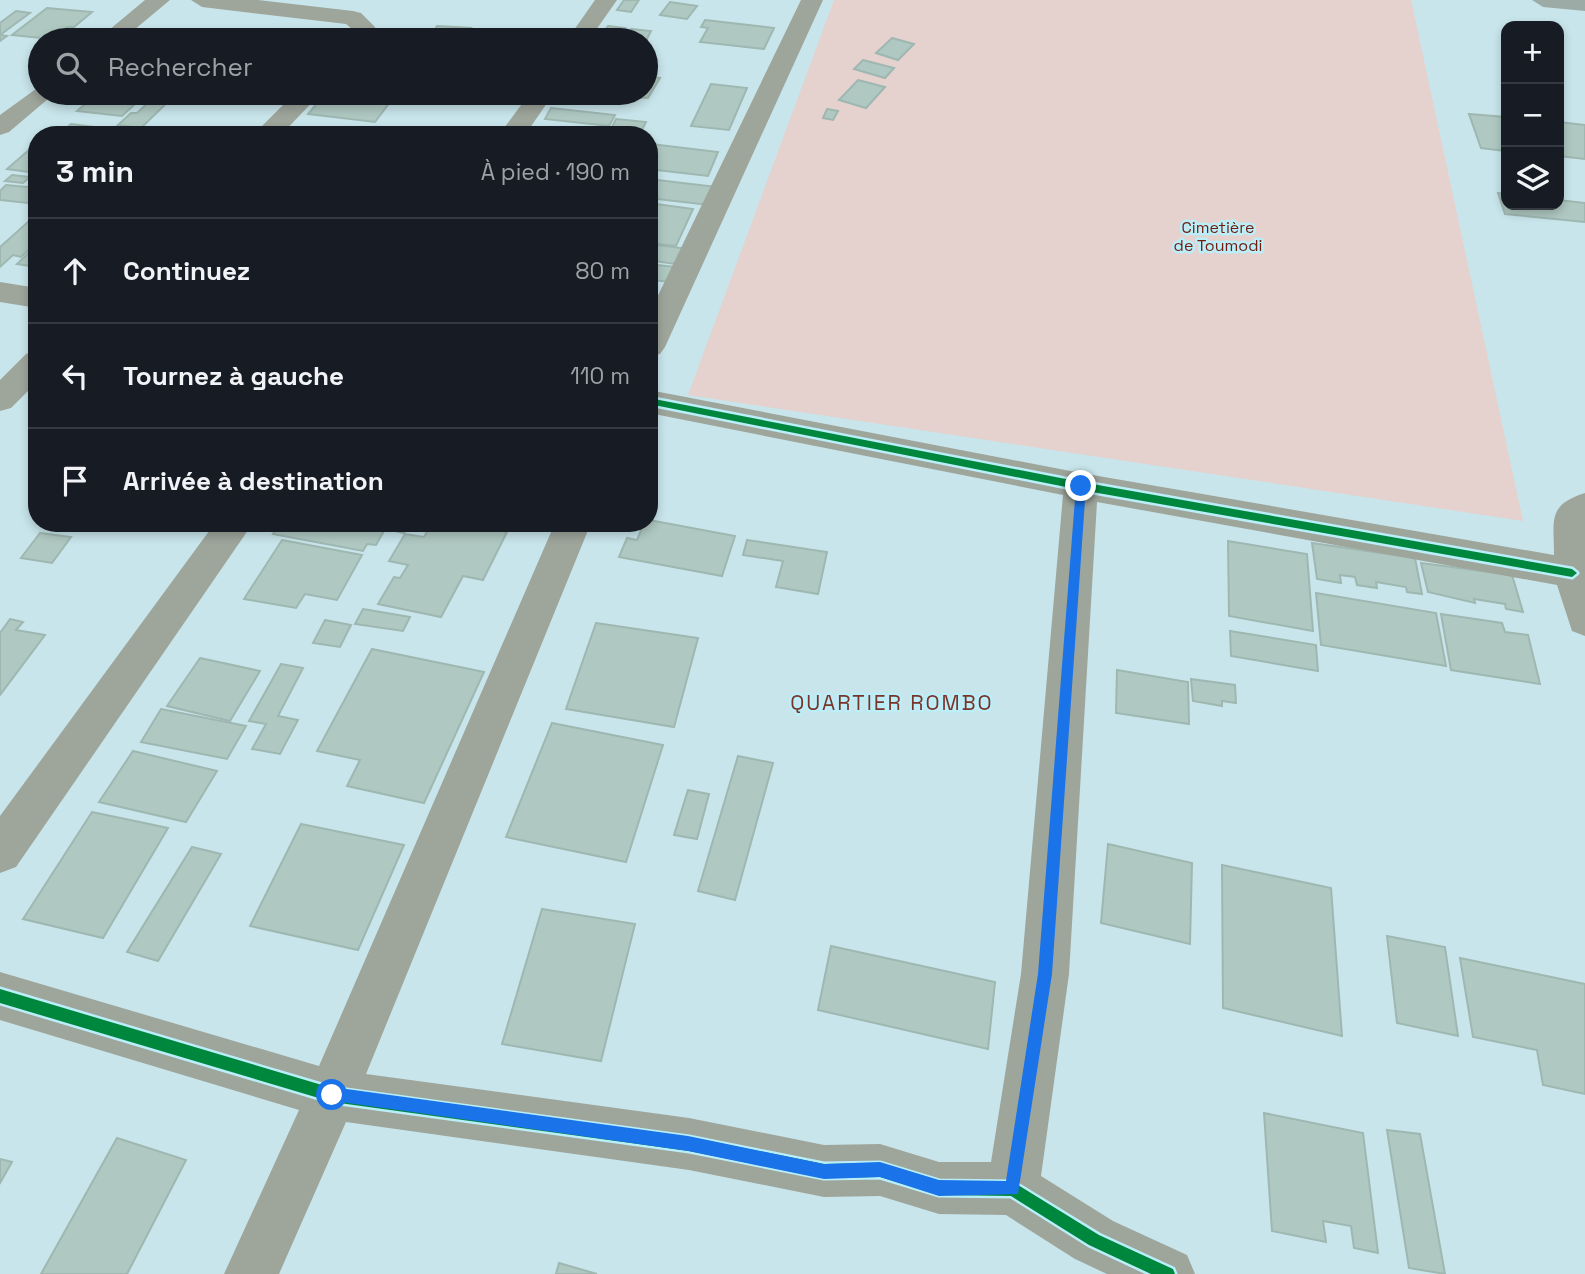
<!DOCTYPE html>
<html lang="fr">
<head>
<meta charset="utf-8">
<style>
  body { margin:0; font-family:"Space Grotesk",sans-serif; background:#20242c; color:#f1f3f6 }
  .controls { position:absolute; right:21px; top:21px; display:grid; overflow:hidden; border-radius:14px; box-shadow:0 4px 10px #0003 }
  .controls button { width:63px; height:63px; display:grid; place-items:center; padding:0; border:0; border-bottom:2px solid #363941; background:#171b24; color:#f1f3f6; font:35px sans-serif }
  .stop { position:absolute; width:21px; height:21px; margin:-16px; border:5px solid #1a73e8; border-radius:50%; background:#fff }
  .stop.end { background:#1a73e8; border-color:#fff; box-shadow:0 2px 7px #0008 }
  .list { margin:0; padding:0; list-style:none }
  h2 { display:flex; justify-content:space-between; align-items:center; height:91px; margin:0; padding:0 28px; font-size:30px }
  h2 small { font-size:23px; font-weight:400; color:#9ea1a6 }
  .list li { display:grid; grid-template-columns:46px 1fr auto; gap:21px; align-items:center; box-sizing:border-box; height:105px; padding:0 28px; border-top:2px solid #363941 }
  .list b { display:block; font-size:26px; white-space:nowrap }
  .list em { font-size:23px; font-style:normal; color:#9ea1a6 }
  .icon { flex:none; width:38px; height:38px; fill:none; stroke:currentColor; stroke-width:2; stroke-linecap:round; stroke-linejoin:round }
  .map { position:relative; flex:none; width:1585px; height:1274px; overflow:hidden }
  .search { position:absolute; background:#171b24; box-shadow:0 4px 10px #0003; left:28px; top:28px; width:630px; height:77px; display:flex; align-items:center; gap:18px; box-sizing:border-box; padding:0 24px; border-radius:38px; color:#9ea1a6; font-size:26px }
  .panel { position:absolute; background:#171b24; box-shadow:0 4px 10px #0003; left:28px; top:126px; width:630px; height:406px; border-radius:28px }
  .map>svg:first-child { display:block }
  .green { fill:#e5d1cd }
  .building { fill:#afc8c2; stroke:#9fb7b1; stroke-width:2 }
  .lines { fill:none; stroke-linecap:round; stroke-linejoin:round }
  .minor { fill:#9ea59b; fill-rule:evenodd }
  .primary { fill:#9daba6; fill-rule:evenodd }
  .cycleway-casing { stroke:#baeef9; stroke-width:5 }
  .cycleway { fill:#00873e; fill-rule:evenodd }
  .route { fill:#1a73e8 }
  .labels { text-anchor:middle; stroke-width:5; stroke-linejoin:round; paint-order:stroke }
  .far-park-label { font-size:16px; fill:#731b0e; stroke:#baeef9 }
  .neighbourhood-label { font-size:21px; letter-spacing:2px; fill:#793328; stroke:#baeef9 }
</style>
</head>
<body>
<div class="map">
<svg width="1585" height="1274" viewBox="0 0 1585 1274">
  <rect width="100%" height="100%" fill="#c8e5eb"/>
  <path class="green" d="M834,0h577l112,521 -835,-126z"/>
  <g class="building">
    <path d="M624,0h15l-8,12 -14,-2z"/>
    <path d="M670,2l27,4 -10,13 -27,-4z"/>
    <path d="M47,8l45,4 -18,15h-7l-16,12 -39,-4z"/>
    <path d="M16,11l14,2 -30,22 7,1 -7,5v-18z"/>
    <path d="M705,20l69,8 -10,21 -64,-7 8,-14 -7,-1z"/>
    <path d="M437,26l34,2 -6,11 -35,-2z"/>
    <path d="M608,26l17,2 -7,12h-20z"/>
    <path d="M631,29l20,2 -4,8 -21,-3z"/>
    <path d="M195,30l27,3 -5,7h-58l9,-8 22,3z"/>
    <path d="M892,38l22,6 -16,16 -22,-7z"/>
    <path d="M863,60l31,8 -9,10 -31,-9z"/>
    <path d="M646,76l14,2 -12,20 -70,-5h68z"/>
    <path d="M858,80l27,7 -19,21 -27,-8z"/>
    <path d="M711,84l36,4 -18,42 -38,-4z"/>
    <path d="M88,93h59l-25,23 -45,-5 8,-7 -9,-1z"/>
    <path d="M152,93h25l-36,35 -23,-3 13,-12h6l16,-15h-6z"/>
    <path d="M326,93h21l46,5 -18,24 -67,-8z"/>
    <path d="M551,108l64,7 -6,11 -64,-7z"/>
    <path d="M827,109l11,2 -5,9 -10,-2z"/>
    <path d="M1469,114l37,3v34l-25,-3z"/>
    <path d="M616,119l30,3 -4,8 -30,-3z"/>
    <path d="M1559,122l26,3v34l-26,-3z"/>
    <path d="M71,124l46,6 -5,5h-53z"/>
    <path d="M350,127l29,4 -3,4h-32z"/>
    <path d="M589,127l40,5 -1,3h-44z"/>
    <path d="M37,143v30l-30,-4z"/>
    <path d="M651,144l67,8 -10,24 -59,-7z"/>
    <path d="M12,175l18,2 -7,6 -18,-2z"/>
    <path d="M649,179l68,8 -8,18 -60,-7z"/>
    <path d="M6,185l31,3v16l-37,-4v-9z"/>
    <path d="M1498,193l8,1v11h53v-5l26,3v19l-80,-8z"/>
    <path d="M649,203l44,6 -17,37 -27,-3z"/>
    <path d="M37,214v28l-16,15 -8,-2 -13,12v-20z"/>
    <path d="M649,244l40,5 -7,16 -27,-4 -6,13z"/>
    <path d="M37,245v22l-20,-3z"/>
    <path d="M657,265l20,2 -6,15 -20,-2z"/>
    <path d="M649,520l86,16 -13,40 -103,-19 8,-19 10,2 7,-17h5z"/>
    <path d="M280,523h99l-2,5 8,1 -9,16 -9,-1 -4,7 -90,-17z"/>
    <path d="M391,523h19l-6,10 -17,-4z"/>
    <path d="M432,523h64l-3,6 14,3 -24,48 -20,-4 -22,41 -63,-13 16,-27 6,1 8,-13 -19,-4 16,-27 19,3z"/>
    <path d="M40,533l31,4 -19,26 -31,-5z"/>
    <path d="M282,540l80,15 -25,45 -32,-6 -9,14 -52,-9z"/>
    <path d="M747,540l80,12 -9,42 -42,-7 7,-26 -40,-6z"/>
    <path d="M1228,541l79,13 6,77 -84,-15z"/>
    <path d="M1312,543l103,15 7,36 -15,-2 -1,-5 -30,-5 1,6 -20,-3 -2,-8 -15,-2 1,8 -24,-4z"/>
    <path d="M1421,563l91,12 11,37 -17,-3 -1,-5 -31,-5 1,4 -47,-11z"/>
    <path d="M1316,593l120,20 10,53 -125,-21z"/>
    <path d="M363,609l47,8 -7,14 -48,-7z"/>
    <path d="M1441,614l61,9 3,9 23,3 12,49 -89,-14z"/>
    <path d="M10,619l13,3 -7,8 29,5 -45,60v-62z"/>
    <path d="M325,620l26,5 -11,22 -27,-4z"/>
    <path d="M596,623l102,15 -24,89 -108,-18z"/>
    <path d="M1230,631l86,14 2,26 -87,-15z"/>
    <path d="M372,649l112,23 -60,131 -77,-17 13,-26 -43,-9z"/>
    <path d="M200,658l60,13 -30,50 -63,-15z"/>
    <path d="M281,664l22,4 -25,48 20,4 -18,34 -28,-5 14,-25 -17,-3z"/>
    <path d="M1117,670l71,12 1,42 -73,-11z"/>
    <path d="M1191,679l44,6 1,18 -14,-2v5l-29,-5z"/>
    <path d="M161,709l85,17 -19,33 -86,-17z"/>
    <path d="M552,723l111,22 -37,117 -120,-25z"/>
    <path d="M133,751l84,20 -31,51 -87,-20z"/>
    <path d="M738,756l35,7 -38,137 -37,-9z"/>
    <path d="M688,790l21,4 -12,45 -23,-4z"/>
    <path d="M92,812l76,16 -65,110 -80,-19z"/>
    <path d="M301,824l103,21 -46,105 -108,-24z"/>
    <path d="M1108,844l84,19 -2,81 -89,-21z"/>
    <path d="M192,847l29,7 -63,107 -31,-9z"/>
    <path d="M1222,865l109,23 11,148 -119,-28z"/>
    <path d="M542,909l93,15 -34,137 -99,-17z"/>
    <path d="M1387,936l58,11 13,89 -61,-13z"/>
    <path d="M831,946l164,36 -7,67 -170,-39z"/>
    <path d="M1460,958l125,26v110l-42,-9 -6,-35 -64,-13z"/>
    <path d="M1264,1113l99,20 15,120 -24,-5 -3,-22 -28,-5 3,21 -54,-11z"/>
    <path d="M1387,1130l33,4 25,140 -36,-6z"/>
    <path d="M117,1138l69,22 -59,114h-86z"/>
    <path d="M0,1159l12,3 -12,21z"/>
    <path d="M559,1263l38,11h-41z"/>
  </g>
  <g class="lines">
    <g class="minor">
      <path d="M145,0h25l-48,40h-25z"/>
      <path d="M191,0h67l95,11 8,2 14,14 -1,13h-23l1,-11 -6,-5 -144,-17z"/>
      <path d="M595,0h22l-28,40h-22z"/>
      <path d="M801,0h22l-158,347 -5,7 -11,3v-43z"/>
      <path d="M40,86v7h15l-46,39 -9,3v-20z"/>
      <path d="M295,93h26l-40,42h-28z"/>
      <path d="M530,93h24l-29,42h-26z"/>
      <path d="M0,282l37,6v20l-37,-6z"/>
      <path d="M37,351v31l-26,26 -11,3v-31l26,-26z"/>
      <path d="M649,390l432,83 473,82c0,-35 -7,-50 31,-62v143l-13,-5 -15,-46 -460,-83 -28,472 -28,202 72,45 74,34 8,19h-88l-32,-15 -69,-44 -67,-1 -59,-18 -56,1 -135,-27 -343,-48 -67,152h-55l75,-164 -299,-90v-48l319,94 236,-543h36l-225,551 323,44 135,27 56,-1 59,18h52l30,-188 42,-479 -414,-82z"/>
      <path d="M215,523h38l-237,344 -16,6v-57z"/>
    </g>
    <path class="primary" d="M1532,0h53v11l-42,-4z"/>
    <defs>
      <g id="cycleway">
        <path d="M649,398l432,84 491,87 5,4 -5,4 -491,-87 -432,-86z"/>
        <path d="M0,989l332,99 357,49 135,27 56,-1 59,18 74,1 86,53 74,34 2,5h-24l-62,-29 -78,-49 -72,-1 -59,-18 -56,1 -135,-27 -357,-49 -332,-99z"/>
      </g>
    </defs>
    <use href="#cycleway" class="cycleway-casing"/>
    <use href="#cycleway" class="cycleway"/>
  </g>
  <path class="route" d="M1081,482l5,4 -34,488 -34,220 -79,2 -59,-19 -56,2 -136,-28 -361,-51v-11l5,-2 356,49 136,28 56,-2 59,18 67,1 32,-207 38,-488z"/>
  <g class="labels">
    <g class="far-park-label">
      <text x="1218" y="233">Cimetière<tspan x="1218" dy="18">de Toumodi</tspan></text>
    </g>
    <g class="neighbourhood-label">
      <text x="892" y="710">QUARTIER ROMBO</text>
    </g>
  </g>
</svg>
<div class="controls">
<button>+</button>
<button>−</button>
<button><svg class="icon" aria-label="layers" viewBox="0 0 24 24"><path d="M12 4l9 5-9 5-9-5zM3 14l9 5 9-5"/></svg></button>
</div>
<div class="stop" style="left:332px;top:1095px"></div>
<div class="stop end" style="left:1081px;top:486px"></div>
<div class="search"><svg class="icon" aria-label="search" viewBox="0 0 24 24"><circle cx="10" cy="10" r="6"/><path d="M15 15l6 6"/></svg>Rechercher</div>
<section class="panel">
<h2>3 min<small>À pied · 190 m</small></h2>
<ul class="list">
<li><svg class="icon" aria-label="ahead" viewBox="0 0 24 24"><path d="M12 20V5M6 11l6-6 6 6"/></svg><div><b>Continuez</b></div><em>80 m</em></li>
<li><svg class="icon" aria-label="left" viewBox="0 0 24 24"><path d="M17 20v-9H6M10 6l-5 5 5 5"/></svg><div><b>Tournez à gauche</b></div><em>110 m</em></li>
<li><svg class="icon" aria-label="arrive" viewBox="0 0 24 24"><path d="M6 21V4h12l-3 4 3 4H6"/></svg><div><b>Arrivée à destination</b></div></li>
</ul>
</section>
</div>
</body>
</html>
